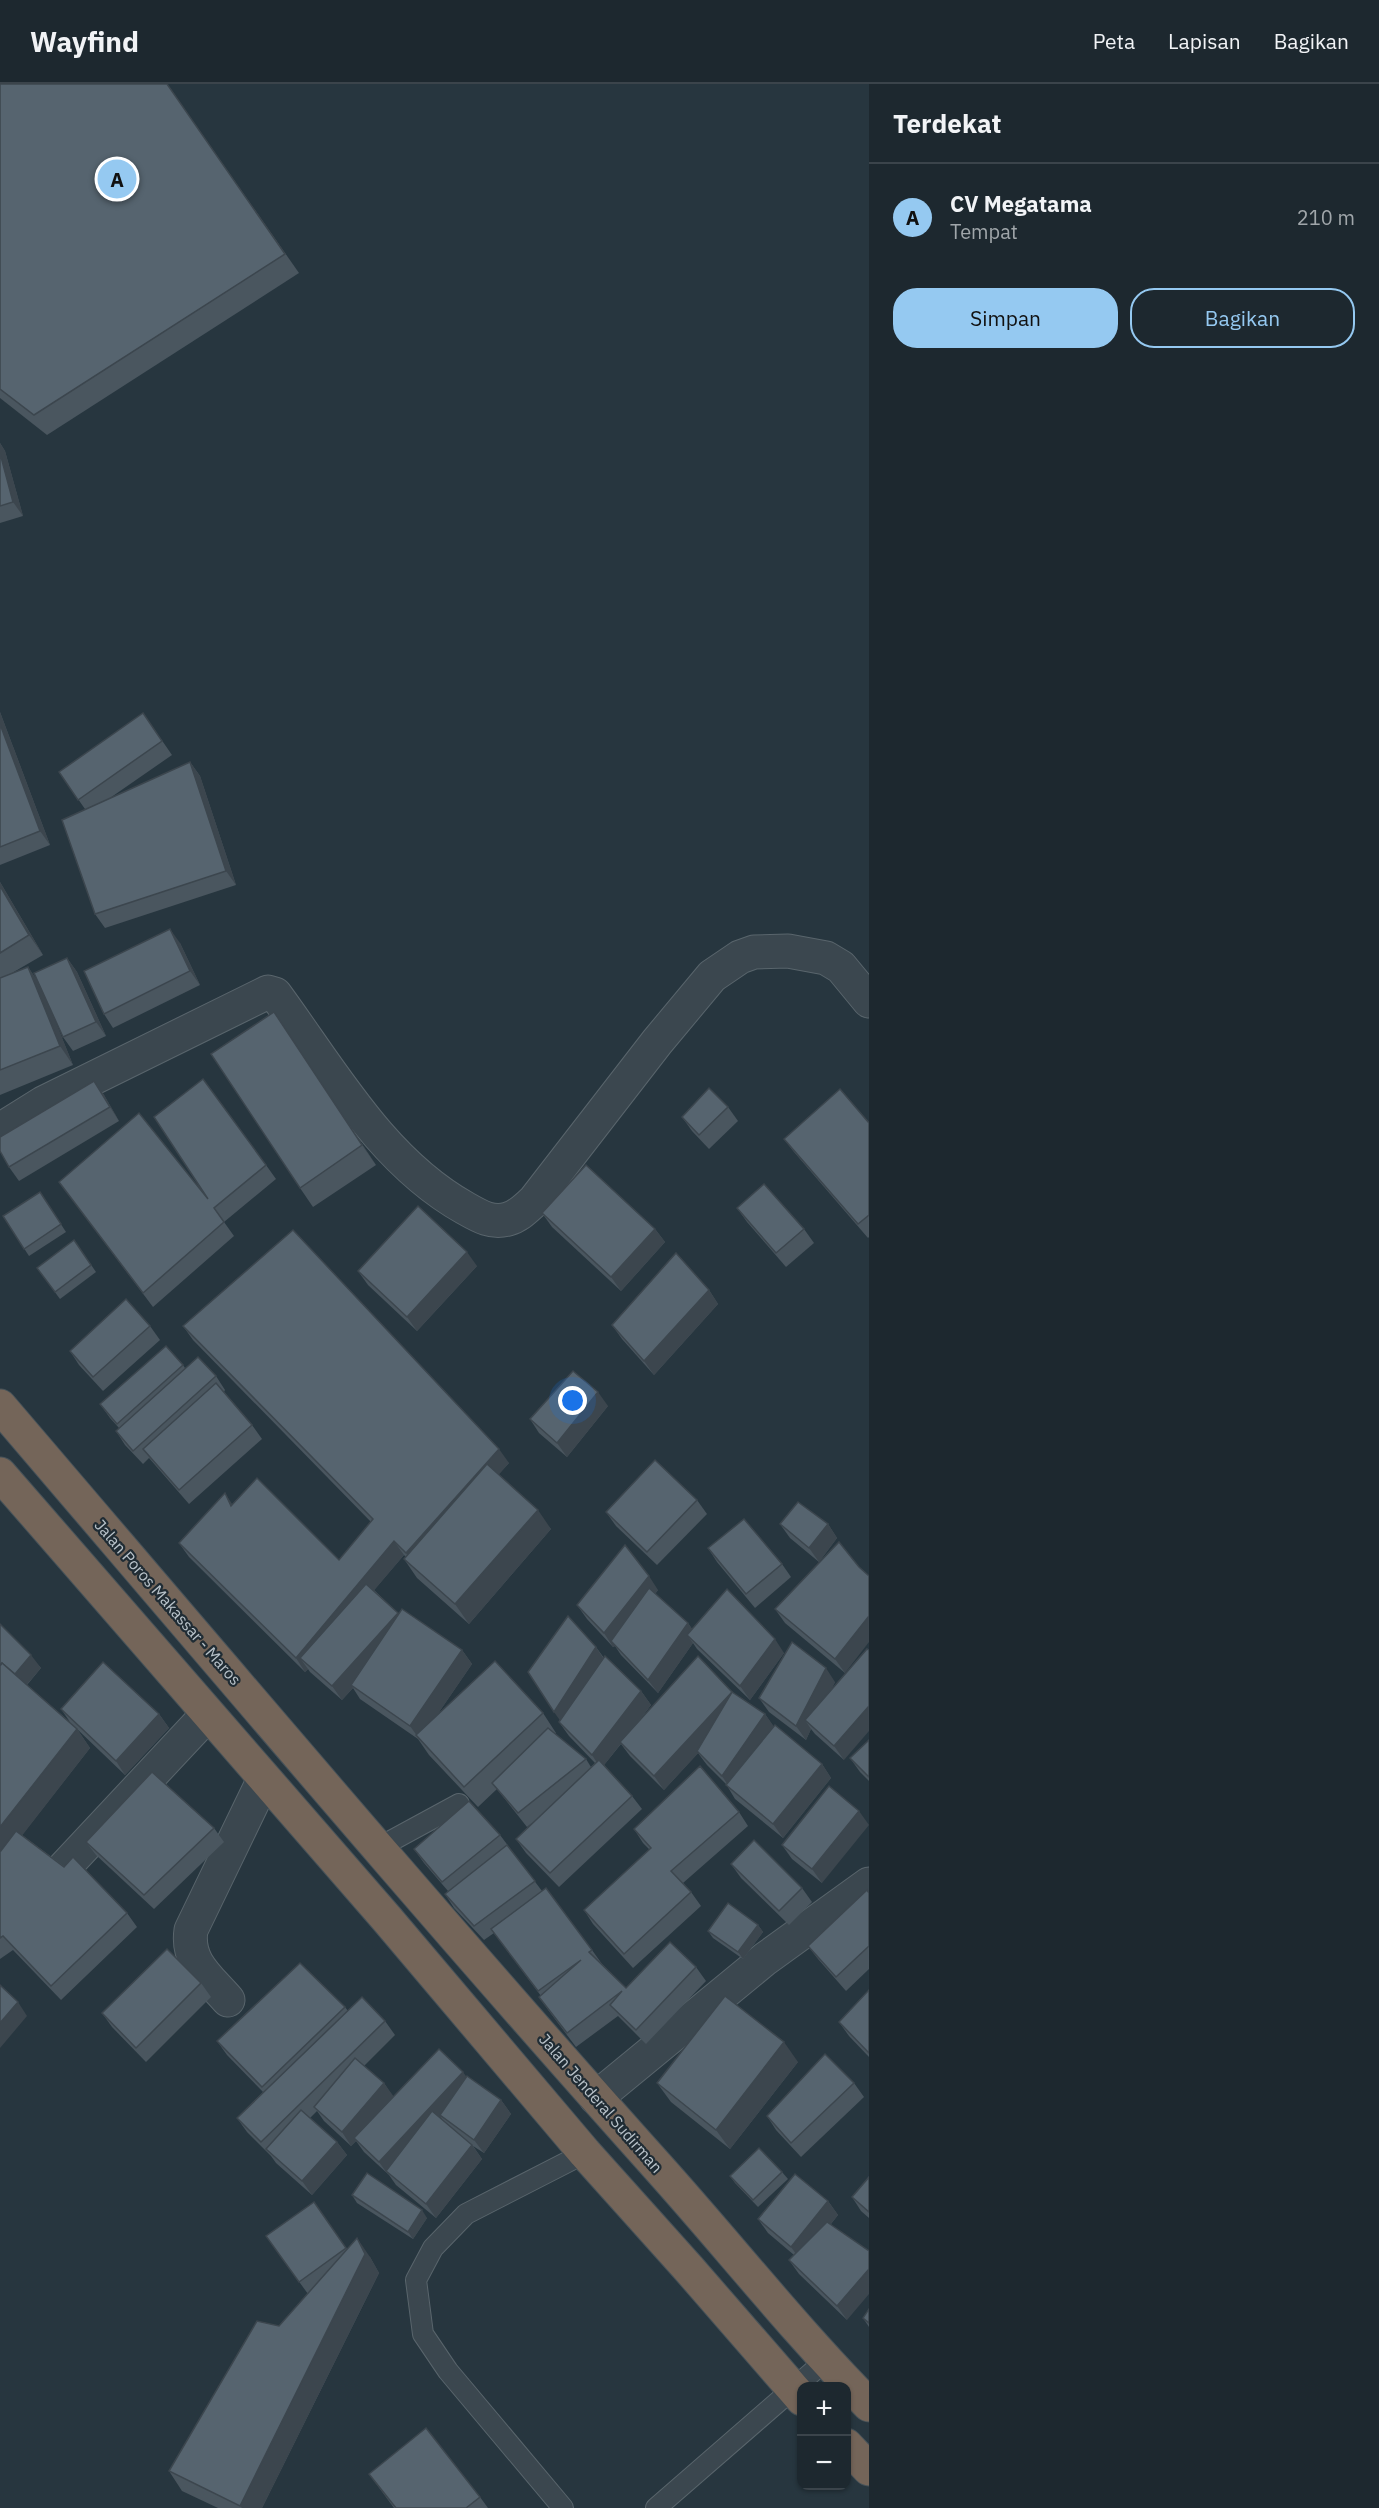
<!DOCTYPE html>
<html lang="id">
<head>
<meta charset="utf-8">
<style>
  body { margin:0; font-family:"IBM Plex Sans",sans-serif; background:#2a343b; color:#f1f3f6 }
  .controls { position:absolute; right:18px; bottom:18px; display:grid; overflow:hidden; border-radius:12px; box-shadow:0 2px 4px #0004 }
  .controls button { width:54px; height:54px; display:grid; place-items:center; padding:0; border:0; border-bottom:2px solid #3b444b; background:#1d282f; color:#f1f3f6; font:30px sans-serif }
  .you { position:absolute; left:573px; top:1317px; width:21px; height:21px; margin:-15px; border:4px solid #fff; border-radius:50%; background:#1a73e8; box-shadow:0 0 0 9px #1a73e833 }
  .badge { display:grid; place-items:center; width:39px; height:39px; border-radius:50%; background:#95c9f1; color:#111; font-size:20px; font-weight:700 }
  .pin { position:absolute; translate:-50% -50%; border:3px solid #fff; box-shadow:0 2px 6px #0006 }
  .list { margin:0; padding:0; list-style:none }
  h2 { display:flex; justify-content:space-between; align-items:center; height:78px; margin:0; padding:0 24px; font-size:26px }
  h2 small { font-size:20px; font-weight:400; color:#a0a6aa }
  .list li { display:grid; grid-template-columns:39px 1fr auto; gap:18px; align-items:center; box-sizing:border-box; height:108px; padding:0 24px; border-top:2px solid #3b444b }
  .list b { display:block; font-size:22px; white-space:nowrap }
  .list p { margin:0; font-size:20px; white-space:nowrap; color:#a0a6aa }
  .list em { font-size:20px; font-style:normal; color:#a0a6aa }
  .actions { display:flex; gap:12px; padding:18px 24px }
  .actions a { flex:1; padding:14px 0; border:2px solid #95c9f1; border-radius:24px; text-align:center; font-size:21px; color:#95c9f1 }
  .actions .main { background:#95c9f1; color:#111 }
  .map { position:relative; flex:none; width:869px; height:2424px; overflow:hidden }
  header { display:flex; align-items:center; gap:36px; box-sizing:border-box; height:84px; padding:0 30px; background:#1d282f; border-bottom:2px solid #3b444b }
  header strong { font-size:28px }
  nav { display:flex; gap:33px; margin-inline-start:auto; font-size:21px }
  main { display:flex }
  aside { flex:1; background:#1d282f }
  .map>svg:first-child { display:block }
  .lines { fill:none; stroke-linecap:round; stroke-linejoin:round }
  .lane-casing { stroke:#59656c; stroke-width:22 }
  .street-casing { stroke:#59656c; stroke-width:35 }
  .highway-casing { stroke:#465259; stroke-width:35 }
  .lane { stroke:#3b474f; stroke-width:20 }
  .street { stroke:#3b474f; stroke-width:33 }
  .highway { stroke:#746559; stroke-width:33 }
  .wall { fill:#4a565f }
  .shaded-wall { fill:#3c464e }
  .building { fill:#56646f; stroke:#3c464e; stroke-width:1.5 }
  .labels { text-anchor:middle; stroke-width:4.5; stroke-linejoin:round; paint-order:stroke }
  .street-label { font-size:16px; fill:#b8c2c9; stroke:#202c34 }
</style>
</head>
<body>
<header>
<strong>Wayfind</strong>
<nav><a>Peta</a><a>Lapisan</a><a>Bagikan</a></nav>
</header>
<main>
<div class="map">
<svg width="869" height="2424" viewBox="0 0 869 2424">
  <rect width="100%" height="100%" fill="#27363f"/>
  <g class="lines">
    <defs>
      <g id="lane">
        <path d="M378,1764l81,-44"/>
        <path d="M563,2424l-115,-137 -25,-37 -7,-54 17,-32 33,-34 119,-61"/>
        <path d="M656,2424l169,-147"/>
      </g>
      <g id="street">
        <path d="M0,1046l43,-27 225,-111 7,2c56,76 106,167 190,214 14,8 27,16 43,11 11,-3 18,-11 26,-18l123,-159 55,-66 28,-19 14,-5 34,-1 38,7 15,9 28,34"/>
        <path d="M61,1787l146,-156"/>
        <path d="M228,1916c-19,-22 -42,-38 -37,-70l73,-151"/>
        <path d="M596,2014l169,-139 104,-75"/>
      </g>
      <g id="highway">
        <path d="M0,1322c218,255 434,511 657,760 71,79 137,163 212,239"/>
        <path d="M0,1390l387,445 198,234 104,116 113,130"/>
        <path d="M846,2361l23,24"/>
      </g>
    </defs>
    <use href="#lane" class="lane-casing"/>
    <use href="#street" class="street-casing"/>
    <use href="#highway" class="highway-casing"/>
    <use href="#lane" class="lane"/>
    <use href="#street" class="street"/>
    <use href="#highway" class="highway"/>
  </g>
  <g class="wall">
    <path d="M0,0h167l132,189 -252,162 -47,-37z"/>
    <path d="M0,359l5,8 18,65 -23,7z"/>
    <path d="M0,628l50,133 -50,20z"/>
    <path d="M143,629l29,42 -62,43 80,-36 10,14 36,109 -131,43 -10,-14 -10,-105 -26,-37z"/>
    <path d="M0,798l43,73 -31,18 16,-6 10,15 29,-24 10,14 29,64 -33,15 -10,-14 -14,-31 24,59 -73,30z"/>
    <path d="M180,859l20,42 -87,43 -9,-14z"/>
    <path d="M287,948l89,133 -63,42 -13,-19z"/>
    <path d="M94,997l10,14 15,26 -100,60 -10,-14z"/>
    <path d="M728,1023l10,14 -29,28 -17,-18 -10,-14z"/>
    <path d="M869,1039v114l-1,1 -74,-86 -10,-13z"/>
    <path d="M266,1081l10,14 -52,43 10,14 -81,71 -94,-125 149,17z"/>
    <path d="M40,1108l26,40 -37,24 -26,-40z"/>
    <path d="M737,1124l67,21 10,14 -28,24 -39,-45z"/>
    <path d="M542,1129l113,16 10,13 -44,49 -69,-64z"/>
    <path d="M74,1156l22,32 -36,27 -23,-31z"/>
    <path d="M477,1182l-60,65 -49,-46 -10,-14z"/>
    <path d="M709,1206l9,14 -64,71 -32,-36 -10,-14z"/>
    <path d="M150,1242l10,14 -57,51 -24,-26 -9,-14z"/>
    <path d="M183,1242l326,137 -11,12 53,54 -82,95 -52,-46 -13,-19 2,-2 -2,-2 -30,35 25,24 63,36 10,14 -35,51 106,-2 13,20 -1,1 31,25 5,8 4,-4 -26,-27 -10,-14 37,-75 8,11 37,33 10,14 -12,16 93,-29 33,22 8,12 49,38 9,14 -48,60 -48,-39 -9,-15 -19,-19 -9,-12 -34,37 -34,-34 -9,-12 -17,21 28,31 10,13 -83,78 -33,-34 -10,-14 17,-17 -6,5 -30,-38 -19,18 -49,-52 -11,-16 -58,-40 -7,-11 -11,12 -32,-28 -2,-3 -3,3 -116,-115 -10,-14 54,-39 106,56 32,-38 -178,-182z"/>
    <path d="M183,1281l2,3 31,8 9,14 -1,2 28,33 10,14 -73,65 -40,-46 -6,6 -18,-19 -9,-14 3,-3 -9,-10 -10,-14z"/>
    <path d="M608,1322l-41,51 -28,-24 -9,-14z"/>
    <path d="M697,1416l10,14 -50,51 -41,-39 -10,-14z"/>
    <path d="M780,1440h48l9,14 -18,24 -29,-24z"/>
    <path d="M708,1464l74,16 9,13 -36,31 -38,-46z"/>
    <path d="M859,1483l-14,106 -60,-50 -10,-14z"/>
    <path d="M658,1506l-3,4 33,29 4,6 92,24 -34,47 -53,-51 -4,-6 -35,50 -37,-38 -6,-9 -2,1 -26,-28 -10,-14z"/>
    <path d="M0,1540l41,44 -14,17 43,37 -9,-13 98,5 10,14 -44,47 -48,-46 13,19 -68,87 105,78 10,14 -76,73 -48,-50 -13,9z"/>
    <path d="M835,1598l-4,8 13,70 -29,-26 -4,-5 -5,11 -37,-28 -10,-14z"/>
    <path d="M869,1656v41l-9,-9 -10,-14z"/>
    <path d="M829,1702l-7,97 -30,-24 -10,-14z"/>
    <path d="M739,1728l9,14 -65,57 8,9 10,14 -68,62 -40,-44 -9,-14 66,-60 -7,-7 -9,-14z"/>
    <path d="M214,1744l10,14 -70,67 -58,-54 -10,-13z"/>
    <path d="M500,1751l42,56 50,59 10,14 24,24 70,-21 10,14 -60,63 -28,-28 -42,31 -27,-36 -10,-14 2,-1 -47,-63 -10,7 -30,-32 -9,-14 3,-3 -24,-28 -10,-14z"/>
    <path d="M731,1780l71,24 10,14 -23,23 -48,-47z"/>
    <path d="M869,1809v76l-23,22 -28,-32 -10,-13z"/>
    <path d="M758,1841l5,7 -20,27 -30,-21 -5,-7z"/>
    <path d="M201,1899l10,14 -65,65 -34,-35 -10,-14z"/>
    <path d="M869,1906v67l-20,-21 -10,-14z"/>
    <path d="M345,1923l3,4 37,10 10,14 -31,31 20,17 9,14 73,-20 35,23 10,14 -27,39 -11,-7 9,13 -46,59 -40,-33 -7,-10 -25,-23 -8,-11 -5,5 -27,-25 -7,-10 -7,7 27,24 10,13 -35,40 -36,-32 -5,-7 -24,-24 -10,-14 26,-26 -36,-37 -10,-14z"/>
    <path d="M798,1978l-68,87 -59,-47 -14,-19z"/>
    <path d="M854,1999l10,14 -63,60 -25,-27 -9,-14z"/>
    <path d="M782,2088l6,7 -30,28 -23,-24 -5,-7z"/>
    <path d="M869,2093v41l-8,-7 -9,-14z"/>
    <path d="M352,2111l75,23 -14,21 -56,-36z"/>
    <path d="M828,2117l10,14 -7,9 16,96 -48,-46 -10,-14 5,-5 -26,-22 -10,-14z"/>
    <path d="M266,2152l80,12 24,9 9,16 -117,235h-44l-36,-17 -13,-20 110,-145 29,-32z"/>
    <path d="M869,2225v18l-6,-9z"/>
    <path d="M369,2390l111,23 8,11h-94z"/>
  </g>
  <g class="shaded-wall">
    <path d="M0,359l5,8 18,65 -10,-14 -13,-49z"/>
    <path d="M0,628l50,133 -10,-14 -40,-107z"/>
    <path d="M190,678l10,14 36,109 -10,-14z"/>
    <path d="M0,798l43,73 -14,-20 -29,-49z"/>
    <path d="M170,845l10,14 20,42 -10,-14z"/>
    <path d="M67,874l10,14 29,64 -10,-14z"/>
    <path d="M28,883l13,19 32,79 -13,-19z"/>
    <path d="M274,928l13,20 89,133 -14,-20z"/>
    <path d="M94,997l10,14 15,26 -9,-14z"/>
    <path d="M655,1145l10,13 -44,49 -10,-14z"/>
    <path d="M467,1168l10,14 -60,65 -10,-14z"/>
    <path d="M709,1206l9,14 -64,71 -10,-14z"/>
    <path d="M598,1308l10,14 -41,51 -10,-14z"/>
    <path d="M499,1365l10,14 -93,104 -10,-14z"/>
    <path d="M225,1409l9,14 -3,-1z"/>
    <path d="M538,1426l13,19 -82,95 -14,-20z"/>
    <path d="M828,1440l9,14 -18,24 -10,-14z"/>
    <path d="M394,1457l10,14 -94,111 -10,-8 8,11 -3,3 -9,-14z"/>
    <path d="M649,1492l9,14 -43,55 -4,-4 4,5 -2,1 -9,-14z"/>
    <path d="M398,1529l10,14 -57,58 2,3 -11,12 -10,-14z"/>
    <path d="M869,1532v26l-24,31 -10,-14z"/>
    <path d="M688,1539l9,13 -10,-1 6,8 -35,50 -10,-13z"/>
    <path d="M775,1555l9,14 -34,47 -10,-14z"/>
    <path d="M596,1563l9,14 -41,65 -10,-14z"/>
    <path d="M462,1566l10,14 -52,76 -10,-14z"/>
    <path d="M31,1571l10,13 -18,21 -9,-14z"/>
    <path d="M826,1584l9,14 -22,45 -8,-7 6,9 -5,11 -10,-14z"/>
    <path d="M641,1607l10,14 -50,64 -9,-14z"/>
    <path d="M732,1608l10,14 -78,84 -10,-14z"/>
    <path d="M869,1622v25l-25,29 -10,-14z"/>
    <path d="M159,1630l10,14 -44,47 -9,-14z"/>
    <path d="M765,1630l10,14 -44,62 -9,-14z"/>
    <path d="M77,1645l13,19 -90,116v-37z"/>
    <path d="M822,1680l9,14 -48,60 -10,-14z"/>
    <path d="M859,1727l10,14 -47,58 -10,-14z"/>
    <path d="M758,1841l5,7 -20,27 -5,-7z"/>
    <path d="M18,1918l9,14 -27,32v-25z"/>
    <path d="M784,1958l14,20 -68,87 -14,-19z"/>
    <path d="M463,1988l10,14 -33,29 2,4 -52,55 -4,-3 3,5 -10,-14z"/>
    <path d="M384,1999l10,14 -40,41 2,3 -5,5 -9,-14z"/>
    <path d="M501,2016l10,14 -27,39 -10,-13z"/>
    <path d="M337,2058l10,13 -35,40 -10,-14z"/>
    <path d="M472,2061l10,14 -46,59 -10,-14z"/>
    <path d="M828,2117l10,14 -37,46 -10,-14z"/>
    <path d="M422,2126l5,8 -14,21 -5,-7z"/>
    <path d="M357,2154l13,19 9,16 -117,235h-20l-2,-2z"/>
    <path d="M869,2185v25l-22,26 -10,-14z"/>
  </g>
  <g class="building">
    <path d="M0,0h167l118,170 -251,161 -34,-26z"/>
    <path d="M0,369l13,49 -13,4z"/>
    <path d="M143,629l19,28 -84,59 -19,-28z"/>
    <path d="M0,640l40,107 -40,16z"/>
    <path d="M190,678l36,109 -131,43 -33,-94z"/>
    <path d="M0,802l29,49 -29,18z"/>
    <path d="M170,845l20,42 -86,43 -20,-43z"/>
    <path d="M67,874l29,64 -33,15 -29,-64z"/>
    <path d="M28,883l32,79 -60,24v-92z"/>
    <path d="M274,928l88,133 -62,43 -89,-134z"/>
    <path d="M203,995l63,86 -52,43 10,14 -81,71 -84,-111 80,-69 69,86 -54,-82z"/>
    <path d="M94,997l16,26 -101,60 -9,-16v-14z"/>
    <path d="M709,1004l19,19 -29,28 -17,-18z"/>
    <path d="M840,1005l29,34v92l-11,9 -74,-85z"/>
    <path d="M586,1081l69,64 -44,48 -69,-64z"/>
    <path d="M764,1100l40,45 -28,24 -39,-45z"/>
    <path d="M40,1108l21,32 -37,25 -21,-33z"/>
    <path d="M418,1122l49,46 -60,65 -49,-46z"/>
    <path d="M293,1146l206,219 -93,104 -12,-12 -98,117 -117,-115 46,-50 6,13 26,-28 82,82 34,-41 -190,-193z"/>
    <path d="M74,1156l17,25 -36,27 -18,-24z"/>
    <path d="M676,1169l33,37 -65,71 -32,-36z"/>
    <path d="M126,1215l24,27 -57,51 -23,-26z"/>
    <path d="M166,1262l17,19 -66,59 -17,-20z"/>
    <path d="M198,1273l18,19 -83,75 -17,-20z"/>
    <path d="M573,1287l25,21 -41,51 -27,-24z"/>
    <path d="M216,1299l36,42 -73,65 -36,-41z"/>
    <path d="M655,1376l42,40 -50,52 -41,-40z"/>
    <path d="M487,1380l51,46 -83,94 -51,-45z"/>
    <path d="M798,1418l30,22 -19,24 -29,-24z"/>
    <path d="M744,1435l38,45 -36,30 -38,-46z"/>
    <path d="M839,1458l20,25 10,9v40l-34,43 -60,-50z"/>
    <path d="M625,1461l24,31 -45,57 -27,-28z"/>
    <path d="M366,1500l32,29 -66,73 -32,-28z"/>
    <path d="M649,1504l39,35 -40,57 -37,-39z"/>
    <path d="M727,1505l48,50 -35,47 -53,-51z"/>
    <path d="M402,1525l60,41 -52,76 -59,-41z"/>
    <path d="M568,1532l28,31 -42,65 -26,-40z"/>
    <path d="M0,1540l31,31 -16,19 -13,-11 -2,3z"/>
    <path d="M792,1558l34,26 -30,58 -37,-28z"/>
    <path d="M867,1565l2,1v56l-35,40 -29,-26z"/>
    <path d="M605,1572l36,35 -49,64 -33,-33z"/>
    <path d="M698,1572l34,36 -78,84 -34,-34z"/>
    <path d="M495,1577l48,52 -79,74 -48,-52z"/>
    <path d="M103,1578l56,52 -43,47 -55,-52z"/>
    <path d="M2,1579l75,66 -77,98v-161z"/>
    <path d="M732,1608l33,22 -43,62 -25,-25z"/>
    <path d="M775,1641l47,39 -49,60 -47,-39z"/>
    <path d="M548,1644l38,31 -68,54 -26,-30z"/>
    <path d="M869,1656v37l-19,-19z"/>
    <path d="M599,1676l33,36 -82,77 -34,-34z"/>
    <path d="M700,1682l39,46 -68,59 20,21 -67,62 -40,-44 67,-62 -17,-19z"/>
    <path d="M152,1688l62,56 -70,67 -58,-53z"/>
    <path d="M829,1702l30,25 -47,58 -30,-24z"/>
    <path d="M469,1717l31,34 -58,47 -28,-33z"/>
    <path d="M16,1747l48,36 9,-10 54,56 -76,73 -48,-50 -3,2v-86z"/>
    <path d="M754,1756l48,48 -23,23 -48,-47z"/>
    <path d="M507,1761l28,36 -61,45 -29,-32z"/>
    <path d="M546,1804l46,62 -3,2 37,36 44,-46 26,25 -60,63 -26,-25 12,-14 -55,42 -28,-36 42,-37 -43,31 -47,-62z"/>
    <path d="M867,1806l2,3v53l-33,31 -28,-31z"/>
    <path d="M728,1819l30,22 -20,27 -30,-21z"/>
    <path d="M167,1865l34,34 -65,65 -34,-35z"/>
    <path d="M300,1879l45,44 -83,80 -45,-46z"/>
    <path d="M0,1901l18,17 -18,21z"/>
    <path d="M869,1906v63l-30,-31z"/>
    <path d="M725,1912l59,46 -68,88 -59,-47z"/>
    <path d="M362,1913l23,24 -124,121 -24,-24z"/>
    <path d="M439,1965l24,23 -84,90 -25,-24z"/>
    <path d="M825,1970l29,29 -63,60 -24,-27z"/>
    <path d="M355,1974l29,25 -42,49 -28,-25z"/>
    <path d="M467,1992l34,24 -27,40 -34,-25z"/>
    <path d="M301,2026l36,32 -35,39 -36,-32z"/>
    <path d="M432,2027l40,34 -46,59 -40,-33z"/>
    <path d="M759,2064l23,24 -29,28 -23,-24z"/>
    <path d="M367,2089l55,37 -14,22 -56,-37z"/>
    <path d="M795,2090l33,27 -37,46 -33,-28z"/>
    <path d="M869,2093v35l-17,-15z"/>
    <path d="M314,2118l32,46 -47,34 -33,-46z"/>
    <path d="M827,2138l42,29v18l-32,37 -48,-46z"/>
    <path d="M357,2154l8,16 -125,252 -71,-35 88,-150 22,5z"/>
    <path d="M869,2225v14l-6,-5z"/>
    <path d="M426,2344l54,69 -14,11h-70l-27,-34z"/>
  </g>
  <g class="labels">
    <g class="street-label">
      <text transform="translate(168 1518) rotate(49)" y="6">Jalan Poros Makassar - Maros</text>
      <text transform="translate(601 2019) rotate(49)" y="6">Jalan Jenderal Sudirman</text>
    </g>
  </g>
</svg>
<div class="controls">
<button>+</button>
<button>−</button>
</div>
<div class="you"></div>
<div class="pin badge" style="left:117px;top:95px">A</div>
</div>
<aside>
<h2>Terdekat<small></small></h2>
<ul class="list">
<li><span class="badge">A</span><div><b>CV Megatama</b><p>Tempat</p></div><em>210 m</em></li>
</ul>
<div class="actions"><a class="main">Simpan</a><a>Bagikan</a></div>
</aside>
</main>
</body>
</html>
